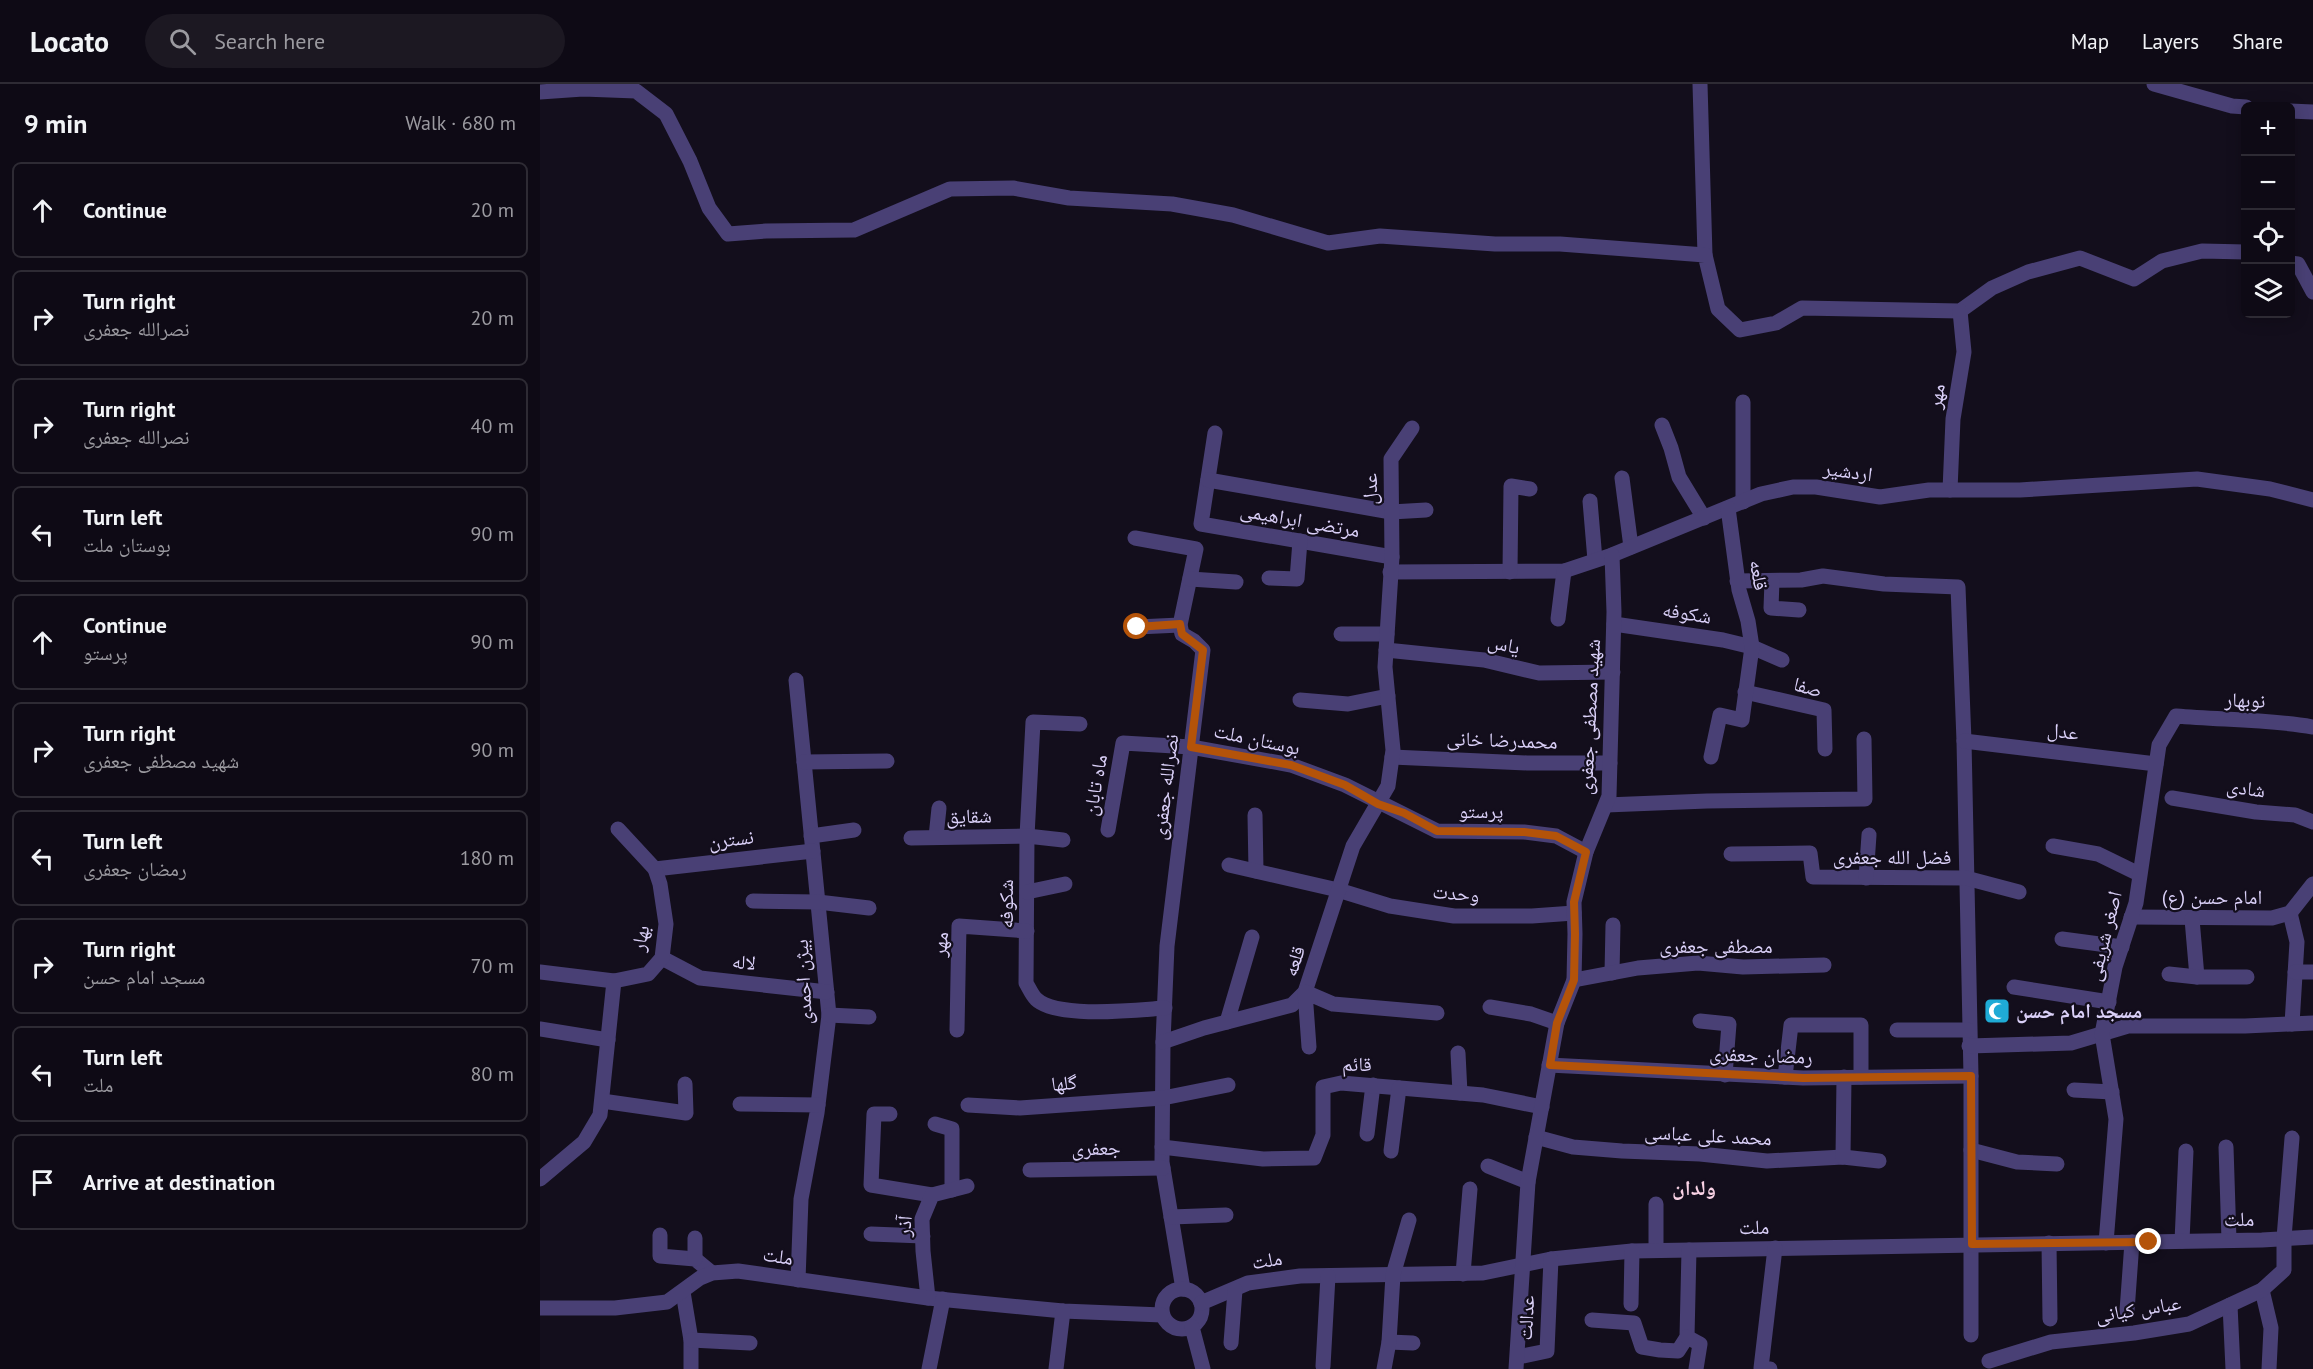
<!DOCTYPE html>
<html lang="en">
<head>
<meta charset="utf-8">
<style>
  body { margin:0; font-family:"PT Sans","Noto Naskh Arabic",sans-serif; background:#1c1822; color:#f1f3f6 }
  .controls { position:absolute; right:18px; top:18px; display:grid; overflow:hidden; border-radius:9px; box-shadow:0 3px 15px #0003 }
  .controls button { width:54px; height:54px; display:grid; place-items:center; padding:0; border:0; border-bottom:2px solid #2e2b34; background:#0e0a15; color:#f1f3f6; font:30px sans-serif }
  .stop { position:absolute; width:18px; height:18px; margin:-14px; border:4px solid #b45309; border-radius:50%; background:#fff }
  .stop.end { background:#b45309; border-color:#fff; box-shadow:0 2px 6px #0008 }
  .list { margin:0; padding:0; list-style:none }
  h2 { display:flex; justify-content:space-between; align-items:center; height:78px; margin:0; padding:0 24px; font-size:26px }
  h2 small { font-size:20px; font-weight:400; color:#9b9aa0 }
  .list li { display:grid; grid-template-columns:39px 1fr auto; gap:18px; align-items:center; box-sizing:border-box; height:96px; margin:0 12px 12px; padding:0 12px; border:2px solid #2e2b34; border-radius:9px }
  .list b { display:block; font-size:22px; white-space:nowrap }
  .list p { margin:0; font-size:20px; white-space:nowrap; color:#9b9aa0 }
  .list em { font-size:20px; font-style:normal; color:#9b9aa0 }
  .icon { flex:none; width:33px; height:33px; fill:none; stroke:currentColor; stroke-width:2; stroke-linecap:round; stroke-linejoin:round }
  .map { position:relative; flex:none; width:1773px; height:1285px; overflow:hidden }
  header { display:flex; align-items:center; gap:36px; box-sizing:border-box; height:84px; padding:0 30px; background:#0e0a15; border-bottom:2px solid #2e2b34 }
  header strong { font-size:28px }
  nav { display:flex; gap:33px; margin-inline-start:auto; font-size:21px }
  .search { width:420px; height:54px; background:#1c1822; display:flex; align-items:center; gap:15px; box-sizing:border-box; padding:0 21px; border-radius:33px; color:#9b9aa0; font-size:22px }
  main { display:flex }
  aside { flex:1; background:#0e0a15 }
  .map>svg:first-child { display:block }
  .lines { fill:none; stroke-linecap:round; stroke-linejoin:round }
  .minor { stroke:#494075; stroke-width:15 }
  .route { stroke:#b45309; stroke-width:8 }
  .labels { text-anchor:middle; stroke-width:4.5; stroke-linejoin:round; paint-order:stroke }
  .street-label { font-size:20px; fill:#dad0f8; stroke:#130e1c }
  .poi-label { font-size:20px; font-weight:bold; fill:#dad0f8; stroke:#130e1c; text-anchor:start }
  .neighbourhood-label { font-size:21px; font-weight:bold; fill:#f9d2e5; stroke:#130e1c }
</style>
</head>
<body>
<header>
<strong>Locato</strong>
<div class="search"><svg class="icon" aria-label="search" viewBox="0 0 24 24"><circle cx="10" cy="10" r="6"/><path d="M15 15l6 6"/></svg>Search here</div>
<nav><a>Map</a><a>Layers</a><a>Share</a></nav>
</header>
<main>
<aside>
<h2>9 min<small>Walk · 680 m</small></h2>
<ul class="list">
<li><svg class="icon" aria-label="ahead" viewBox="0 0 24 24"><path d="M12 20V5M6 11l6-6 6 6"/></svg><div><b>Continue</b></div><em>20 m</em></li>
<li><svg class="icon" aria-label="right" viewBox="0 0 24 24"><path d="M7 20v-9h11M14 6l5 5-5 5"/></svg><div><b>Turn right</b><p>نصرالله جعفری</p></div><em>20 m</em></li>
<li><svg class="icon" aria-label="right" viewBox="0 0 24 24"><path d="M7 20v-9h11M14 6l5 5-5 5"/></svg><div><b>Turn right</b><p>نصرالله جعفری</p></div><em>40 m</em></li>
<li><svg class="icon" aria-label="left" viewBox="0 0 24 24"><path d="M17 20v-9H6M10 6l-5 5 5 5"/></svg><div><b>Turn left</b><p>بوستان ملت</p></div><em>90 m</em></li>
<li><svg class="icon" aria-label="ahead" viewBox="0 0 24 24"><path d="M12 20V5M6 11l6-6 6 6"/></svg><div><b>Continue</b><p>پرستو</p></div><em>90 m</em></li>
<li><svg class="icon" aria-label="right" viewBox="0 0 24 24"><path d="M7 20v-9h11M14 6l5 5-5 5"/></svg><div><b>Turn right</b><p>شهید مصطفی جعفری</p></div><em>90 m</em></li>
<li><svg class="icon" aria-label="left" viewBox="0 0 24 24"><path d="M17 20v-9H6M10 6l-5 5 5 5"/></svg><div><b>Turn left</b><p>رمضان جعفری</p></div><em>180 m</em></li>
<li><svg class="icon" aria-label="right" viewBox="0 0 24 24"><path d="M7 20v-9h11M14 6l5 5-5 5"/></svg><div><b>Turn right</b><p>مسجد امام حسن</p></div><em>70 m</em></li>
<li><svg class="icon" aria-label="left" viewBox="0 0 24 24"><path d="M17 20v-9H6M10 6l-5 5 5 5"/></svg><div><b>Turn left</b><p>ملت</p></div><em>80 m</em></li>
<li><svg class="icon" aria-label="arrive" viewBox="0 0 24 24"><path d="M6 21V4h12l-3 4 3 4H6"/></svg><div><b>Arrive at destination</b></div></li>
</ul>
</aside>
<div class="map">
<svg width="1773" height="1285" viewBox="0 0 1773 1285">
  <rect width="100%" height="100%" fill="#130e1c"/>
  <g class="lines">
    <g class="minor">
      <path d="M1160,0l5,171"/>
      <path d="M1614,0l78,22 14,1"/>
      <path d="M0,8l43,-3 53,2 30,23 24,47 19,47 19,26 38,-3 88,-1 96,-41 63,-1 56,10 103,6 61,11 95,28 52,-7 115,8h65l145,11 13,54 22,21 36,-7 26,-15 158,3 32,-23 36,-16 52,-14 54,21 28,-18 40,-10 44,1"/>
      <path d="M1750,27l23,1"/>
      <path d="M1750,179l8,1 15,28"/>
      <path d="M1122,341l9,23 8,29 25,41"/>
      <path d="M675,349l-14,91 191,33"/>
      <path d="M1082,394l9,69"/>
      <path d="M668,396l183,32 35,-2"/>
      <path d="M1410,406l3,-71 11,-67 -4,-41"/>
      <path d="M1050,417l5,59"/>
      <path d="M1203,418v-100"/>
      <path d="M595,454l61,11 -16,76 2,9 12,7 9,9 -36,296 -4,96 -1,120 21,127"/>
      <path d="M850,488l174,-1 48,-16 149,-61 32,-7h23l64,10 49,-7h91l177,-11 73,10 43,11"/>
      <path d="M970,488l1,-86 19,3"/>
      <path d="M729,494l28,1 3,-38"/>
      <path d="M650,495l46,3"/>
      <path d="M1197,497l64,-1 22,-4 61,8 74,3 6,154 7,335v259"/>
      <path d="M1232,497l-1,27 28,2"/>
      <path d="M1018,535l6,-48"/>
      <path d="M1074,540l109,16 29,7 30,13"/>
      <path d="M597,543l43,-2"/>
      <path d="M801,550h46"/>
      <path d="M846,566l98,10 55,13 74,-1"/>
      <path d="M256,596l33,335 -12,98 -16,86 -3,81"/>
      <path d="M1205,608l79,18 1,39"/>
      <path d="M760,616l48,4 40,-8"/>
      <path d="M540,640l-47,-2 -6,114 -1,147c3,5 6,12 10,16 21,20 99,11 129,9"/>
      <path d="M1424,657l192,23"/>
      <path d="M852,673l135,6h83"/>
      <path d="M1171,673l9,-42 22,5 10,-73 -4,-26 -9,-31 -11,-82"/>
      <path d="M264,678l83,-1"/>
      <path d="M1632,714l84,14 39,3 18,7"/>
      <path d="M1066,721l101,-4 158,-2 -1,-60"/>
      <path d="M715,731l1,56"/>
      <path d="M568,746l15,-87 68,4 100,18 54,20 92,46 87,1 32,4 30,16"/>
      <path d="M271,752l43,-6"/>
      <path d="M396,753l3,-29"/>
      <path d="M371,754l116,-2 36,4"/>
      <path d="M1513,762l45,8 41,20"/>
      <path d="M1191,770l79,-1 3,24 153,1 53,14"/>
      <path d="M689,781l109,25 52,16 64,10h78l42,-3"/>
      <path d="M115,785l158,-18"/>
      <path d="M1326,794l3,-43"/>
      <path d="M487,808l38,-8"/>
      <path d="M213,817l65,1 51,6"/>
      <path d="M1750,829l7,29 -5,82"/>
      <path d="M1591,833l141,1 18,-5 23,-29"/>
      <path d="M1652,835l5,58"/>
      <path d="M1522,855l60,8"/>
      <path d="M122,874l38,20 127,14"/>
      <path d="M0,888l74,9"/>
      <path d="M1755,888h18"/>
      <path d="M1072,889l1,-48"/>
      <path d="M1629,890l28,3h50"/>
      <path d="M1034,896l64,-12 60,-5 45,4 81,-2"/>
      <path d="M1474,903l95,15"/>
      <path d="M950,923l41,7 26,9"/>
      <path d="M289,931l40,2"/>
      <path d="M1160,937l29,3 -4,51"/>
      <path d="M687,938l25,-85"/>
      <path d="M0,945l68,11"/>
      <path d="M417,946l2,-104 68,5"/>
      <path d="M1357,946h71"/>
      <path d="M623,958l41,-14 88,-23 13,-13 48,-146 35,-60 5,-36 -8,-83 7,-110 -1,-98 21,-31"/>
      <path d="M1429,962l102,-3 57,-17h117l68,-3"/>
      <path d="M769,963l-4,-55 28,12 104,9"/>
      <path d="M918,969l2,40"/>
      <path d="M1009,981l254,13 168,-2"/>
      <path d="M1245,993l6,-52h70v52"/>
      <path d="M1534,1006l38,2"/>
      <path d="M62,1017l84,12 -1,-29"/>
      <path d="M200,1020l78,1"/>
      <path d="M428,1021l52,3 143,-10 65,-13"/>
      <path d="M350,1030h-16l-3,71 61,10"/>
      <path d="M395,1040l17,5v61"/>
      <path d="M827,1050l6,-49"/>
      <path d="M996,1053l37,10 49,4 78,3 67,7 76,-4 36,4"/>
      <path d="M622,1063l101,12 51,-1 9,-23v-48l18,-4 142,12 59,12"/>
      <path d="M1686,1063l3,93"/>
      <path d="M1431,1066l46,12 40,2"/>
      <path d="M851,1067l8,-63"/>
      <path d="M1303,1073l1,-80"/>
      <path d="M948,1082l40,16"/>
      <path d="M490,1086l133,-2"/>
      <path d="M0,1095l44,-37 16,-27 14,-134 34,-7 14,-16 4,-34 -6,-40 -5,-15 -37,-40"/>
      <path d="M1116,1120v46"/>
      <path d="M631,1133l55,-2"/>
      <path d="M331,1150l52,2"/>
      <path d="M120,1151v21l35,3 17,14"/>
      <path d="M1642,1157l4,-90"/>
      <path d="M1509,1159l1,76"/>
      <path d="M1566,1159l10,-124 -14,-85 13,-67 21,-64 23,-158 17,-29c46,4 92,3 137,11"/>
      <path d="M155,1175v-21"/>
      <path d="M923,1190l7,-85"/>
      <circle cx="642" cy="1225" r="20"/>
      <path d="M1722,1206l9,38 -2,41"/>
      <path d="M143,1208l8,48v29"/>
      <path d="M388,1214l-5,-47 -1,-32 10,-24 35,-9"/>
      <path d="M661,1219l47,-20 52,-7 183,-3 68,-14 81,-8 630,-11 51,-3"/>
      <path d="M1091,1220l1,-53"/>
      <path d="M1690,1221l3,64"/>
      <path d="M0,1224h75l52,-6 33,-24 12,-5 26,-2 190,27 135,13 99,4"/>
      <path d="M1587,1227l5,-69"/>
      <path d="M1052,1236l42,3 8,24 18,3 18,1 9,-14 2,-87"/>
      <path d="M652,1243l11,42"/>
      <path d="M1147,1253l13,7 -4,25"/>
      <path d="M151,1256l59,3"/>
      <path d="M849,1258l24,1"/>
      <path d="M691,1259l4,-53"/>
      <path d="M978,1273l29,-6 4,-92"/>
      <path d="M1449,1277l62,-19 83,-9 55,-9 73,-34 22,-20v-32l8,-100"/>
      <path d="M783,1282l5,-90"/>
      <path d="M389,1285l14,-70"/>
      <path d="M516,1285l7,-58"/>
      <path d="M844,1285l5,-27 4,-67 16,-55"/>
      <path d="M976,1285l12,-187 29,-159 17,-43 1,-46 -1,-32 12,-50 23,-56 5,-184 -2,-57"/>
      <path d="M1230,1285l-9,-1 14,-120"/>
    </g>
  </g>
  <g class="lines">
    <path class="route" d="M597,543l43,-3 2,10 21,16 -12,97 100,18 54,20 33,19 26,9 33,18 87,1 32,4 30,16 -12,50 1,32 -1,46 -17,43 -7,42 253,13 168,-2 1,168 177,-2"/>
  </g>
  <defs>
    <symbol id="mosque-square" viewBox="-11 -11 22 22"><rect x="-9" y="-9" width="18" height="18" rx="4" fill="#1fabd6" stroke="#130e1c"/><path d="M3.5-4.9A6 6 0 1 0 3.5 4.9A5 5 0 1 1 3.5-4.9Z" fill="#fff"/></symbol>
  </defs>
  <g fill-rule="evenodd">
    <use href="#mosque-square" x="1442" y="912" width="30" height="30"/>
  </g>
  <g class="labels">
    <g class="street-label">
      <text transform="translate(1396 312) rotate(-80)" y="7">مهر</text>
      <text transform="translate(1308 387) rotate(8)" y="7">اردشیر</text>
      <text transform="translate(830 405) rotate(-90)" y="7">عدل</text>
      <text transform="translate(760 436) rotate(10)" y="7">مرتضی ابراهیمی</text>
      <text transform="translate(1219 491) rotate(80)" y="7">قلعه</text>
      <text transform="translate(1147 529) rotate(9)" y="7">شکوفه</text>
      <text transform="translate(964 560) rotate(12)" y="7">یاس</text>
      <text transform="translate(1268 603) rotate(16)" y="7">صفا</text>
      <text transform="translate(1705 616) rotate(2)" y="7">نوبهار</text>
      <text transform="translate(1049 633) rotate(-87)" y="7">شهید مصطفی جعفری</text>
      <text transform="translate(1523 647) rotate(7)" y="7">عدل</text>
      <text transform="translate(717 655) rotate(12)" y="7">بوستان ملت</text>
      <text transform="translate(962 656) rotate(2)" y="7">محمدرضا خانی</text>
      <text transform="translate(555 701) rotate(-80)" y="7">ماه تابان</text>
      <text transform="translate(625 703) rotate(-83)" y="7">نصرالله جعفری</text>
      <text transform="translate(1706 704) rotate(8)" y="7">شادی</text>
      <text x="941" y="734">پرستو</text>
      <text transform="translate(429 732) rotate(-1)" y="7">شقایق</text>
      <text transform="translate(191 755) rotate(-7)" y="7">نسترن</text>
      <text x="1352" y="780">فضل الله جعفری</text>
      <text transform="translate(916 809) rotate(5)" y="7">وحدت</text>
      <text x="1672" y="820">امام حسن (ع)</text>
      <text transform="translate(466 820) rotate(-90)" y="7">شکوفه</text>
      <text transform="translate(1564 852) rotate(-76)" y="7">اصغر شریفی</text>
      <text transform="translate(100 854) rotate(-78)" y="7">بهار</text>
      <text transform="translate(400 860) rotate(-83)" y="7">مهر</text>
      <text x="1176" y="869">مصطفی جعفری</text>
      <text transform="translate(754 877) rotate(-71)" y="7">قلعه</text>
      <text transform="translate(204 878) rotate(6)" y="7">لاله</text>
      <text transform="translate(263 898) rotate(-93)" y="7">بیژن احمدی</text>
      <text transform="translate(1221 971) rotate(2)" y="7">رمضان جعفری</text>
      <text transform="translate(817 980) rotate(1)" y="7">قائم</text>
      <text transform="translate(524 999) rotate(-5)" y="7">گلها</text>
      <text transform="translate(1168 1051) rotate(3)" y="7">محمد علی عباسی</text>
      <text transform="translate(556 1064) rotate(-1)" y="7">جعفری</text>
      <text transform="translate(1699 1135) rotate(-1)" y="7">ملت</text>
      <text transform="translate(364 1142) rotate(-85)" y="7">آذر</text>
      <text transform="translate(1214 1143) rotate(-1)" y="7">ملت</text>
      <text transform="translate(238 1172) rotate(9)" y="7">ملت</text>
      <text transform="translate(727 1176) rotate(-9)" y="7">ملت</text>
      <text transform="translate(1598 1225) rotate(-9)" y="7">عباس کیانی</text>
      <text transform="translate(986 1234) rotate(-87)" y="7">عدالت</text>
    </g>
    <g class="poi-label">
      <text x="1476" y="934">مسجد امام حسن</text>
    </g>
    <g class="neighbourhood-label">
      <text x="1154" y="1111">ولدان</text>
    </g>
  </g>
</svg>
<div class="controls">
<button>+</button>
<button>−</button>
<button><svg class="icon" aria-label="locate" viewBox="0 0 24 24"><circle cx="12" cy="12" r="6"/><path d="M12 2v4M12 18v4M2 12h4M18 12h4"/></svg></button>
<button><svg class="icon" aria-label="layers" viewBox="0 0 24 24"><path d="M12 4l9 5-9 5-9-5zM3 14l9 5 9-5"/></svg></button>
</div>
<div class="stop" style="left:597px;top:543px"></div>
<div class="stop end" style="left:1609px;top:1158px"></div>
</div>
</main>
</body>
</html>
